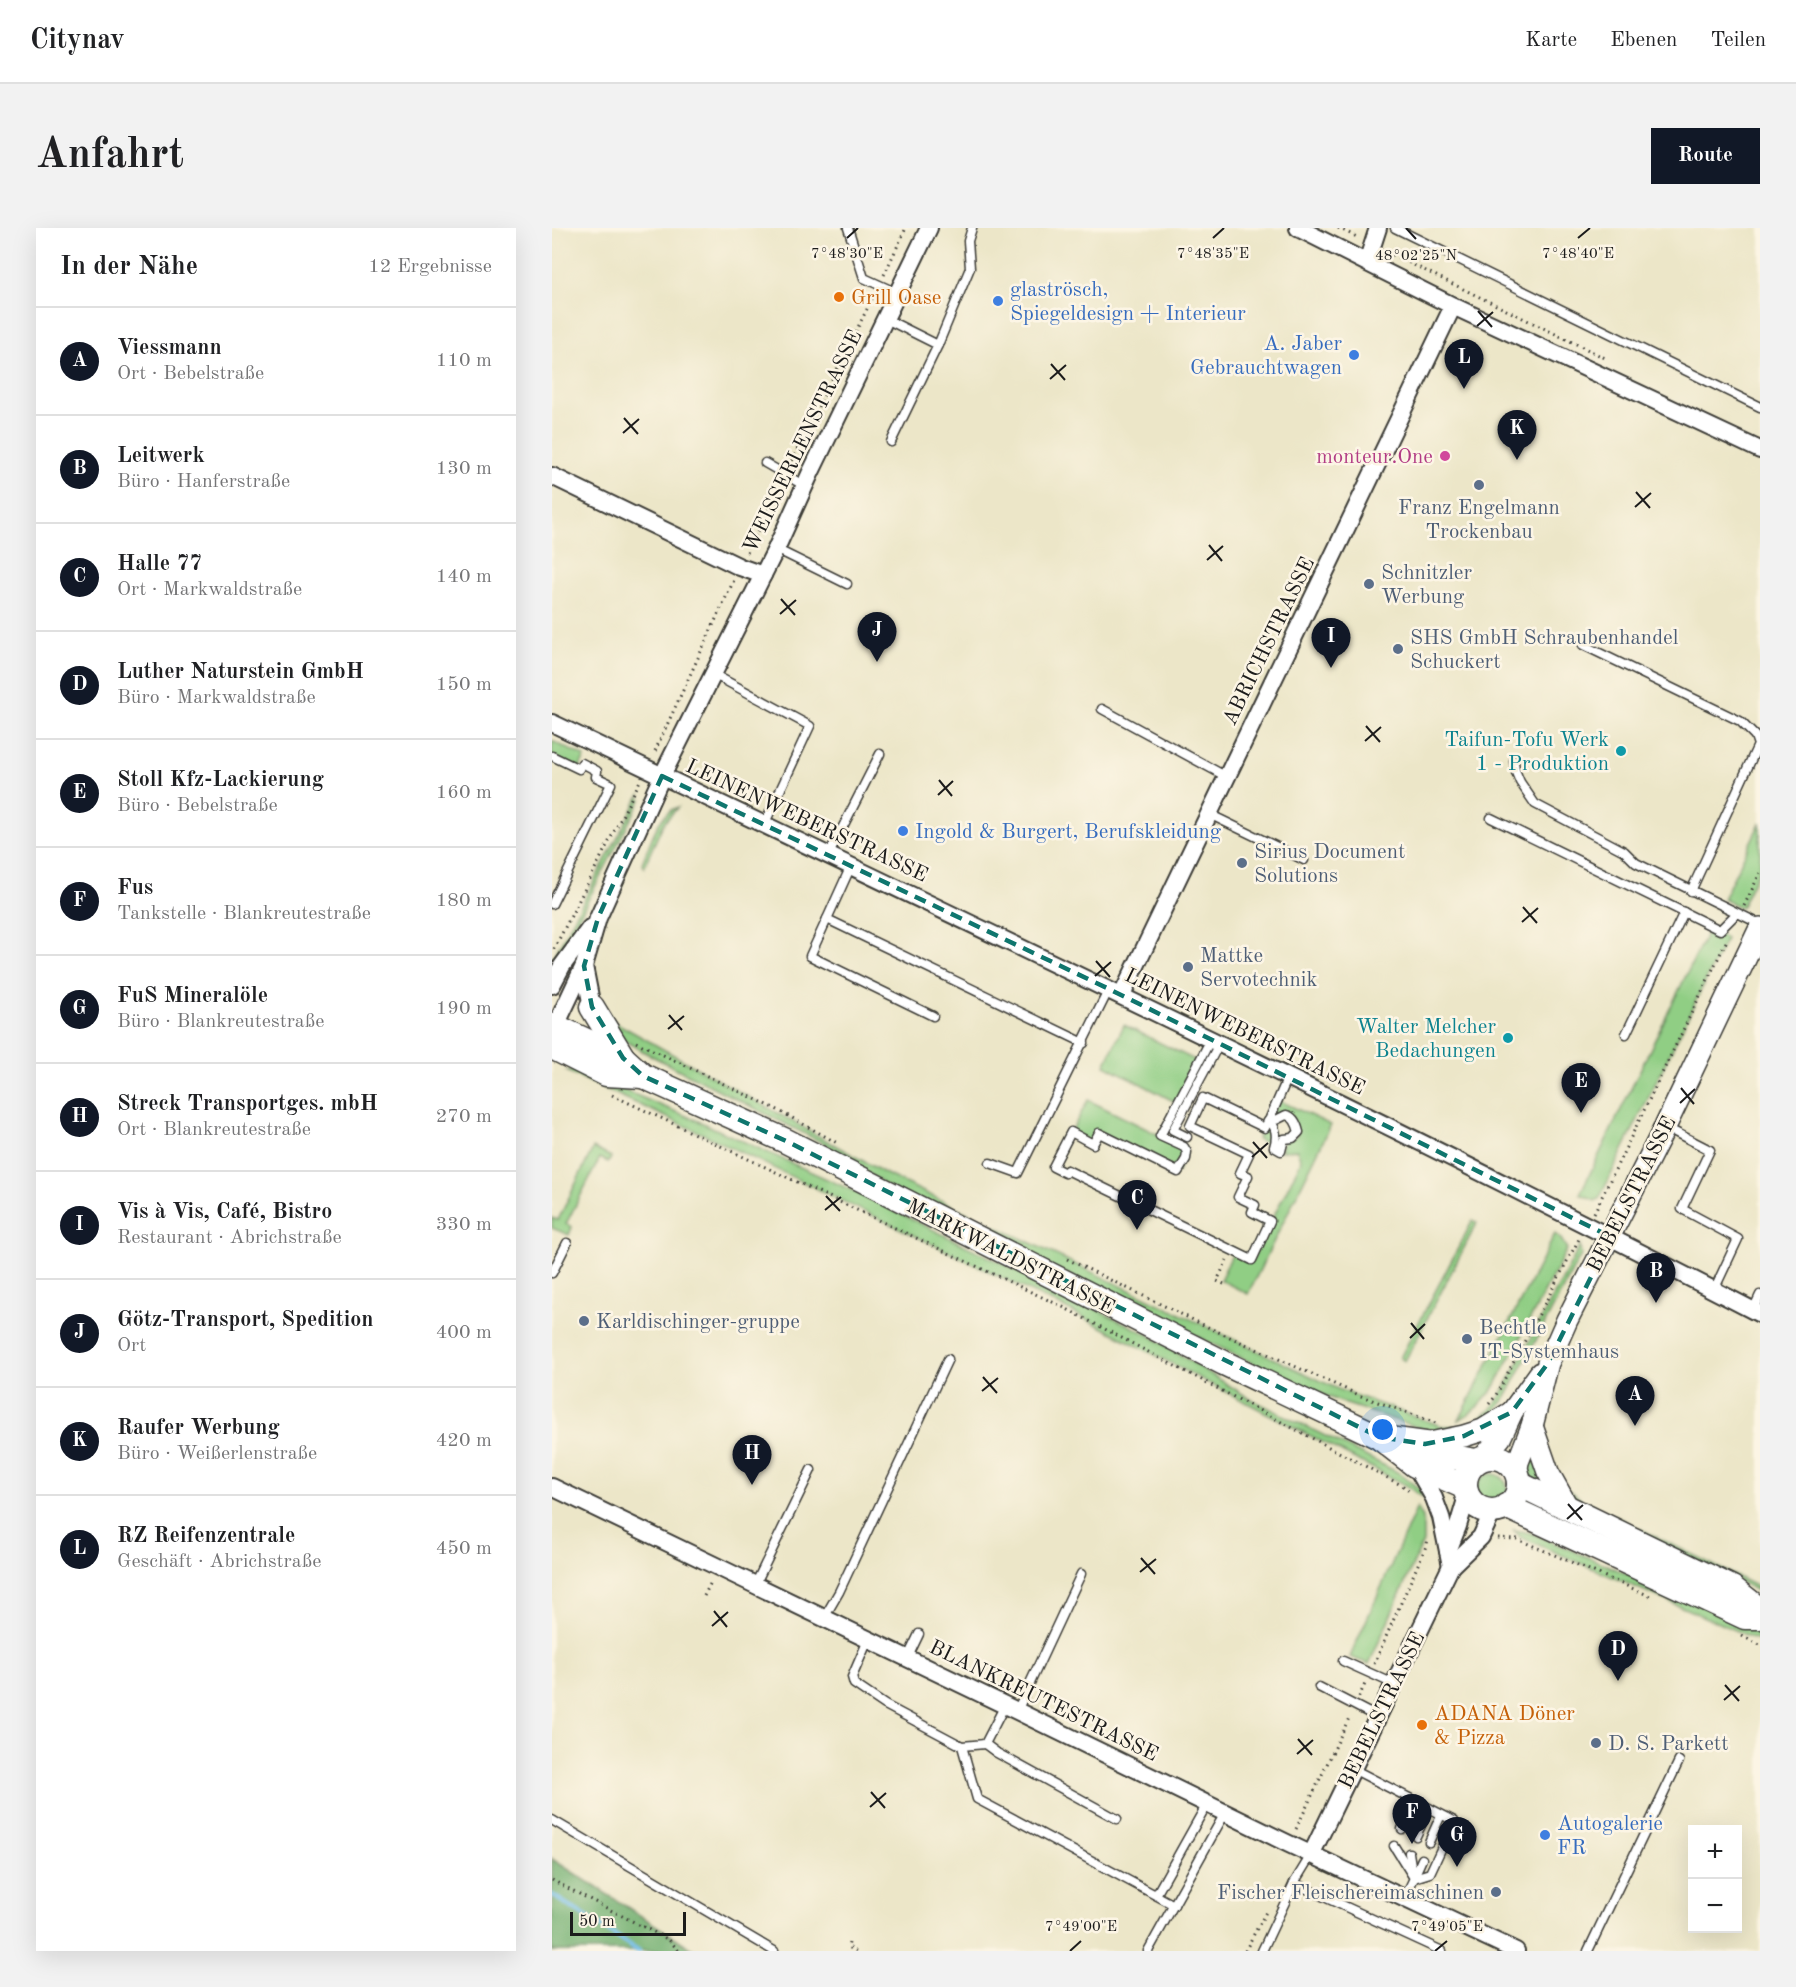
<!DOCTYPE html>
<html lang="de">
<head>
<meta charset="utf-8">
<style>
  body { margin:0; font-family:"Old Standard TT",serif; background:#f2f2f2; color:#202124 }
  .controls { position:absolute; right:18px; bottom:18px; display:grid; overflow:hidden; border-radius:0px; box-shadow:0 6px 24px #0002 }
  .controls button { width:54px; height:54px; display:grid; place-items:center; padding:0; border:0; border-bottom:2px solid #e0e0e0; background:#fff; color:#202124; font:30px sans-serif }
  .scale { position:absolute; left:18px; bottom:15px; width:116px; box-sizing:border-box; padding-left:6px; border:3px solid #1c1c1c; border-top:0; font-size:16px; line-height:21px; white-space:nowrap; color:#1c1c1c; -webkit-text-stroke:4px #fcf5e5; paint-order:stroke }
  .you { position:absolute; left:831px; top:1202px; width:21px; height:21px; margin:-15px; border:4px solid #fff; border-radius:50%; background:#1a73e8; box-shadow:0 0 0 9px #1a73e833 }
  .badge { display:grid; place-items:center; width:39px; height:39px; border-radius:50%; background:#111827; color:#fff; font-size:20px; font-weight:700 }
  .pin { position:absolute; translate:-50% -50px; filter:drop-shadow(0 2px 3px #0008) }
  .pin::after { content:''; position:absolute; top:32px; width:21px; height:18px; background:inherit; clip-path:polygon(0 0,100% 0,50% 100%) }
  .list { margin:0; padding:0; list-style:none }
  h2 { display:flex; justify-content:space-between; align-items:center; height:78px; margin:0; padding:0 24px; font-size:26px }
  h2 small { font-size:20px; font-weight:400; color:#757577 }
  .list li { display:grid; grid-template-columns:39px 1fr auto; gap:18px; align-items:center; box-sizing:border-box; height:108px; padding:0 24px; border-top:2px solid #e0e0e0 }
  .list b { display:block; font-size:22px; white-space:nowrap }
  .list p { margin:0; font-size:20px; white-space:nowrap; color:#757577 }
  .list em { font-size:20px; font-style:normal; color:#757577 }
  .map { position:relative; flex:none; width:1208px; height:1723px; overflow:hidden; border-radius:0px }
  header { display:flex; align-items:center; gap:36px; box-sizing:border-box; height:84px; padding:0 30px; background:#fff; border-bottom:2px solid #e0e0e0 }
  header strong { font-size:28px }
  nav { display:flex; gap:33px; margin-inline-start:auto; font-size:21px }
  .intro { display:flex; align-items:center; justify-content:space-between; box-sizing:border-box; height:144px; padding:0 36px }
  h1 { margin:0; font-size:42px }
  .button { padding:15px 27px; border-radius:0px; background:#111827; color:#fff; font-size:21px; font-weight:700 }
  main { display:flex; gap:36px; padding:0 36px }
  aside { flex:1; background:#fff; border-radius:0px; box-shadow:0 6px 24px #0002 }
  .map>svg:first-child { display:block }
  .green { fill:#90ce84; stroke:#567550; stroke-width:1.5 }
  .forest { fill:#74b172; stroke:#486647; stroke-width:1.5 }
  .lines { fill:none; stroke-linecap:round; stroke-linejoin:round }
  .stream { stroke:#72bdeb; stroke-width:4.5 }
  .service-casing { stroke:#3b3a36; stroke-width:11 }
  .minor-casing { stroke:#3b3a36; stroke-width:20 }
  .tertiary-casing { stroke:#3b3a36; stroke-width:24 }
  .secondary-casing { stroke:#3b3a36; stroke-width:27 }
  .path { stroke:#3b3a36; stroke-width:3; stroke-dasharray:1.5 4.5; stroke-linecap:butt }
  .service { stroke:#fff; stroke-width:8 }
  .minor { stroke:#fff; stroke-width:16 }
  .tertiary { stroke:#fff; stroke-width:21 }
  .secondary { stroke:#fff; stroke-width:24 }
  .marked { fill:none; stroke:#0f766e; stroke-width:4.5; stroke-dasharray:12 8; stroke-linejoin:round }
  .ticks { fill:none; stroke:#1c1c1c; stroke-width:2 }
  .food-dot { fill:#e8710a; stroke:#fcf5e5; stroke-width:2 }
  .shop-dot { fill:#3f7fe0; stroke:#fcf5e5; stroke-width:2 }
  .hotel-dot { fill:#d1479c; stroke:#fcf5e5; stroke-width:2 }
  .service-dot { fill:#5c6f8a; stroke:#fcf5e5; stroke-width:2 }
  .culture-dot { fill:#0f9aa8; stroke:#fcf5e5; stroke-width:2 }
  .labels { text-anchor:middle; stroke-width:5; stroke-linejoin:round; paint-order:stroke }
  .shop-label { font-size:21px; fill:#366cbe; stroke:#fcf5e5; text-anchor:start }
  .food-label { font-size:21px; fill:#c56008; stroke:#fcf5e5; text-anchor:start }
  .street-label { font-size:21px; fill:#1c1c1c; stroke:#fcf5e5 }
  .hotel-label { font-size:21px; fill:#b23c85; stroke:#fcf5e5; text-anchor:end }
  .service-label { font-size:21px; fill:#4e5e75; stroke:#fcf5e5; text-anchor:start }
  .culture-label { font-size:21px; fill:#0d838f; stroke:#fcf5e5; text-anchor:end }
  .ticks-label { font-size:15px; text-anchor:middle; fill:#1c1c1c; stroke:#fcf5e5; stroke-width:5; stroke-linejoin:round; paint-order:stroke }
</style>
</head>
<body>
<header>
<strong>Citynav</strong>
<nav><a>Karte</a><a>Ebenen</a><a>Teilen</a></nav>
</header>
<div class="intro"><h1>Anfahrt</h1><a class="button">Route</a></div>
<main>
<aside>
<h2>In der Nähe<small>12 Ergebnisse</small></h2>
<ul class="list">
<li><span class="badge">A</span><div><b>Viessmann</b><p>Ort · Bebelstraße</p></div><em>110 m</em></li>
<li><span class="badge">B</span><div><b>Leitwerk</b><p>Büro · Hanferstraße</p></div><em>130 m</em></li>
<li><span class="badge">C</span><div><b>Halle 77</b><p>Ort · Markwaldstraße</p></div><em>140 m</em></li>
<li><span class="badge">D</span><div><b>Luther Naturstein GmbH</b><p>Büro · Markwaldstraße</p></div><em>150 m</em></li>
<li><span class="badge">E</span><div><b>Stoll Kfz-Lackierung</b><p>Büro · Bebelstraße</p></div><em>160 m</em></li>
<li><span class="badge">F</span><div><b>Fus</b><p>Tankstelle · Blankreutestraße</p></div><em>180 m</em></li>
<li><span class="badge">G</span><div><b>FuS Mineralöle</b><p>Büro · Blankreutestraße</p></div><em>190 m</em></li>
<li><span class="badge">H</span><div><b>Streck Transportges. mbH</b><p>Ort · Blankreutestraße</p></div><em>270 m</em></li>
<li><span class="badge">I</span><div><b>Vis à Vis, Café, Bistro</b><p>Restaurant · Abrichstraße</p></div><em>330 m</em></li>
<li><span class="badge">J</span><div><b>Götz-Transport, Spedition</b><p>Ort</p></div><em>400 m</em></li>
<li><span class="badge">K</span><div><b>Raufer Werbung</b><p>Büro · Weißerlenstraße</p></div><em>420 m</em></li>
<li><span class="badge">L</span><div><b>RZ Reifenzentrale</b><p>Geschäft · Abrichstraße</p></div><em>450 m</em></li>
</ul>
</aside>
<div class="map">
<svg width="1208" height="1723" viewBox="0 0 1208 1723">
  <rect width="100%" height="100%" fill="#fcf5e5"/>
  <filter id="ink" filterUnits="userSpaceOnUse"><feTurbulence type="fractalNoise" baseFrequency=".0167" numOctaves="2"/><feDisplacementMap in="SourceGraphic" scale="12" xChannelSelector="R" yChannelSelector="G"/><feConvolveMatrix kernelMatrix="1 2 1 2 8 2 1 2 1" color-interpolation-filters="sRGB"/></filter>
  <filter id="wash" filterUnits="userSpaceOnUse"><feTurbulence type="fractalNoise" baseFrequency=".008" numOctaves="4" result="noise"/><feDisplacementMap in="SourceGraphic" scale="24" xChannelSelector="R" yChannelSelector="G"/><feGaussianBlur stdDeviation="1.35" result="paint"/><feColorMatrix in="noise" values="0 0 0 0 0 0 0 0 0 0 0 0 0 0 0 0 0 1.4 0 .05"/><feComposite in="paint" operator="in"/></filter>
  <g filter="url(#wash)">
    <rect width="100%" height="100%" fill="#ece6c8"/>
    <g class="green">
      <path d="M0,513l33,16 -6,12 -27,-13z"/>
      <path d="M88,567l1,5 -89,168v-8z"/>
      <path d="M126,579l-15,17 -19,43 -2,-4c8,-18 15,-50 36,-56z"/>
      <path d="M1208,595v45l-19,40 -18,-9z"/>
      <path d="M1158,698l16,13 -127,260 -4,2 -15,-7z"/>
      <path d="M61,793l277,155 450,214 102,36h13l1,6 -21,1 -92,-30 -66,-28 -384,-185 -70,-47 -177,-90 -28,-17z"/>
      <path d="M572,797l75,37 -22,41 -72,-38z"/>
      <path d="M21,841l123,51 162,73 289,141 102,64 148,74 24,18 2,6h-3l-13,-10 -346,-180 -354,-170 -141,-65z"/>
      <path d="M536,872l97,48 -7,24 -79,-39 -6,11 -22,-12z"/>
      <path d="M726,872l53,25 -83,169 -28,-14 14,-29 18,9 49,-99 -4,-11 -16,1 3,-12 13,-3 -4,-17 -23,-1z"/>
      <path d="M718,894l4,25 -17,-8 6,-11z"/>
      <path d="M41,920l18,9 -1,3 -2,2 -8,-4 -34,66 6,3 -3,8 -17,-7v-10l6,2z"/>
      <path d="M921,992l4,3 -72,138 -5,-3z"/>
      <path d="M1003,1006l6,5 6,10 -73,139c-11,14 -20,24 -35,32z"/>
      <path d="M1028,1018l1,9 -76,144 -10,12 -12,11 -2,-4 11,-10 8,-11z"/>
      <path d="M976,1230l10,4 7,22 -20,-5z"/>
      <circle cx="940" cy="1261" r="15"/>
      <path d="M1019,1263l11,9 178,88v4l-177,-87 -12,-9z"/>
      <path d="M865,1279l6,11v24l-54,122 -19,-7z"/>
      <path d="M962,1302l17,3 210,89 19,9v10l-240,-104z"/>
    </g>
    <path class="forest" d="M0,1631l144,92h-144z"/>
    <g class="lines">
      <path class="stream" d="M0,1667l87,56"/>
    </g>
  </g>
  <g filter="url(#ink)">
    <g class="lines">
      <defs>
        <g id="service">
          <path d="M296,0l16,50 33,15"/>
          <path d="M843,0l365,179"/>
          <path d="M334,91l52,26 -47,97"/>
          <path d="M386,117l32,-77 -2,-27 4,-13"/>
          <path d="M213,235l40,23"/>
          <path d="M224,321l71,35"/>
          <path d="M1031,417l157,76 15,15 3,9 -67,146"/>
          <path d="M161,446l97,52 -46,99"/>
          <path d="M550,481l125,68"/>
          <path d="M0,528l27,13 3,-6 15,8 -1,6 15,7 -59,120"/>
          <path d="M962,533l1,9 5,12 15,22 89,47 12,12 124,61"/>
          <path d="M657,586l95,46"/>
          <path d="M939,590l229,112 16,-16"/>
          <path d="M277,626l51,-100"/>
          <path d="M299,638l-24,53 257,124"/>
          <path d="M275,691l-17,37 123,60"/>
          <path d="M1074,806l58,-122"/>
          <path d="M659,811l77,38 -18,41 6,2 10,-5c8,1 11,9 13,17l-6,6 -9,1 -3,12 -7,-4c3,-9 3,-22 -6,-26l-3,7 -62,-30 -13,28 59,28 -9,19 8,3 -10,21 17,8 -3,7 18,9 -18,39 -185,-90 -2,3 -12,-6 18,-35 22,12 6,-11 79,39 8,-13 1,-7 -3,-5 -24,-11z"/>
          <path d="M1113,899l45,23 -28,59 56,30 -24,51"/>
          <path d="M635,909l-14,-7 46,-86"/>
          <path d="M438,935l28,10 91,-184"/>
          <path d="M0,1045l15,-30"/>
          <path d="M1201,1082l7,-15"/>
          <path d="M203,1357l56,-115"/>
          <path d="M272,1390l15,-26 109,-233"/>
          <path d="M316,1412l-16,37 2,7 31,21 77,41 15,53 197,106"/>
          <path d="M355,1431l12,-25"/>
          <path d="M791,1433l51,23"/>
          <path d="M767,1459l58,30"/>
          <path d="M465,1483l64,-137"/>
          <path d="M433,1516l12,9 120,66"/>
          <path d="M410,1518l23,-2 20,-39"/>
          <path d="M801,1541l101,52 -24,52 -16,5 -10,21"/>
          <path d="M0,1592l222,131"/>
          <path d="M850,1601l13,-28"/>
          <path d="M864,1608l13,-28"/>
          <path d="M877,1614l12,-27"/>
          <path d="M842,1618l20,32"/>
          <path d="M857,1625l3,18"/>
          <path d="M862,1649l8,-18"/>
          <path d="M742,1655l148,68"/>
          <path d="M604,1667l51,-91"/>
          <path d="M596,1723l77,-138"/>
          <path d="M710,1723l32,-68 17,-28"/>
          <path d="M1036,1723l91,-190"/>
        </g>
        <g id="minor">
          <path d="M746,0l155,78 307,144"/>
          <path d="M815,34l11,-34"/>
          <path d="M0,248l188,91 23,8"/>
          <path d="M0,495c404,194 810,385 1208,591"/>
          <path d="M32,738l8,41"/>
          <path d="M0,757l10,-19 28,-38"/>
          <path d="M570,767l331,-689"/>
          <path d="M0,806l32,-68 14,-48 64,-142 114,-227 34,-75 119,-246"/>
          <path d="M863,1237l19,33 7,19 10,49"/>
          <path d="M0,1259l465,224 272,133 227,107"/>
          <path d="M896,1323l10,-25 9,-30"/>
          <path d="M759,1627l140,-289 30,-29 12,-26"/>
        </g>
        <g id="tertiary">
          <path d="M980,1198l16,46 19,34"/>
          <path d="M873,1216l39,-8 19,-6 29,-18"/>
          <path d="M931,1230l17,-20 12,-26 28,-39"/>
          <path d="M964,1246l2,-12 14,-36 16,-63 19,-43 98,-193 95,-199"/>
        </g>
        <g id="secondary">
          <path d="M40,779l31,51"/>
          <path d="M0,797l71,33 20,18 143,65 438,222 155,74 36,28 50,22"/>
          <path d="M0,819l54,27 37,2"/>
          <path d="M829,1210l44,6 28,13 23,4"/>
          <circle cx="940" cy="1256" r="27"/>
          <path d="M967,1256l213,104 28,22"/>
          <path d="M954,1278l239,111h15"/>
        </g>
      </defs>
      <use href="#service" class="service-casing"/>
      <use href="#minor" class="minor-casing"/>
      <use href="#tertiary" class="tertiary-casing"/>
      <use href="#secondary" class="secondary-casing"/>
      <g class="path">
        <path d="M786,0l21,10"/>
        <path d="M835,24l220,107"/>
        <path d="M332,47l22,-47"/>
        <path d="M237,238l85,-171"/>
        <path d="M195,325l34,-70"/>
        <path d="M103,523l79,-171"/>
        <path d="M1192,678l16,-33"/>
        <path d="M2,721l86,-168"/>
        <path d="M84,814l140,67 63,35"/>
        <path d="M60,867l449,211 342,180 8,7"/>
        <path d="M1042,985l134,-275"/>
        <path d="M515,1031l147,71 147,66 75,27"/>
        <path d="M672,1056l-7,-3 10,-21"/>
        <path d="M937,1176l6,-7 84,-158"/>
        <path d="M946,1310l19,1 133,57"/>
        <path d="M152,1368l8,-16"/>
        <path d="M1190,1408l18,9"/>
        <path d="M822,1436l53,-120 1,-6"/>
        <path d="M807,1469l6,-13"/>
        <path d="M744,1601l54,-113"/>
        <path d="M0,1652l117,60 10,11"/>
        <path d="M297,1715l-1,4 8,4"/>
        <path d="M693,1723l22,-41"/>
      </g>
      <use href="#service" class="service"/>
      <use href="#minor" class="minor"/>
      <use href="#tertiary" class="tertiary"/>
      <use href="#secondary" class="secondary"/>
    </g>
  </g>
  <path class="marked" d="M110,548l447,213 502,248 -63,126 -36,49 -48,24 -39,8 -46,-7 -593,-296 -143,-65 -20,-18 -31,-51 -8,-41 14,-48z"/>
  <path class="ticks" d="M854,0l10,11M295,10l11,-10M661,10l11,-10M1026,10l12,-10M926,83l14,16M925,98l16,-14M499,136l14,16M498,151l16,-14M72,190l14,16M71,205l16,-14M1084,264l14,16M1083,279l16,-14M657,317l13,16M655,332l16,-14M229,371l14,16M228,386l16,-14M814,498l14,16M813,513l16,-14M387,552l13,16M386,567l15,-14M971,679l14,16M970,694l16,-14M544,733l14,16M543,748l16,-14M117,787l13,15M116,801l16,-13M1129,860l13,16M1128,875l15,-14M701,914l14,16M700,929l16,-14M274,968l14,15M273,982l16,-13M859,1095l13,16M858,1110l15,-14M431,1149l14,16M430,1163l16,-13M1016,1276l14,16M1015,1291l16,-14M589,1330l14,16M588,1344l16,-13M162,1383l13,16M160,1398l16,-14M1173,1457l14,16M1172,1472l16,-14M746,1511l14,16M745,1526l16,-14M319,1564l14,16M318,1579l16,-14M518,1723l11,-10M883,1723l12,-10"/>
  <g class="food-dot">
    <circle cx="287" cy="69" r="6"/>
    <circle cx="870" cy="1497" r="6"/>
  </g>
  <g class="shop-dot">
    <circle cx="446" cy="73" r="6"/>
    <circle cx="802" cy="127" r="6"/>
    <circle cx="351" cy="603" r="6"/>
    <circle cx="993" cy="1607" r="6"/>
  </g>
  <circle class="hotel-dot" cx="893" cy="228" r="6"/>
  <g class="service-dot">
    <circle cx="927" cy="257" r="6"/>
    <circle cx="817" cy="356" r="6"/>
    <circle cx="846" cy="421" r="6"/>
    <circle cx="690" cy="635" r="6"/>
    <circle cx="636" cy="739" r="6"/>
    <circle cx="32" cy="1093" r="6"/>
    <circle cx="915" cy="1111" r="6"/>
    <circle cx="1044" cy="1515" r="6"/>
    <circle cx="944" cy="1664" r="6"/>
  </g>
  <g class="culture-dot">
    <circle cx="1069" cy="523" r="6"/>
    <circle cx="956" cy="810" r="6"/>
  </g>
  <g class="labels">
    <g class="shop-label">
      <text x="458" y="68">glaströsch,<tspan x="458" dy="24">Spiegeldesign + Interieur</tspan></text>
      <text x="790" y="122" text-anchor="end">A. Jaber<tspan x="790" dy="24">Gebrauchtwagen</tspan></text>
      <text x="363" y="610">Ingold &amp; Burgert, Berufskleidung</text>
      <text x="1005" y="1602">Autogalerie<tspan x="1005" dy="24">FR</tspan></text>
    </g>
    <g class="food-label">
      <text x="299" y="76">Grill Oase</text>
      <text x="882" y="1492">ADANA Döner<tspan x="882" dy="24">&amp; Pizza</tspan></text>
    </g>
    <g class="street-label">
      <text transform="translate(250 213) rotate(-64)" y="7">WEISSERLENSTRASSE</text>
      <text transform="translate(716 413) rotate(-64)" y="7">ABRICHSTRASSE</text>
      <text transform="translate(255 592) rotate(25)" y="7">LEINENWEBERSTRASSE</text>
      <text transform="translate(693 803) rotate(26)" y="7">LEINENWEBERSTRASSE</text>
      <text transform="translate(1079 966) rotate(-63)" y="7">BEBELSTRASSE</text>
      <text transform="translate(459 1028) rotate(27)" y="7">MARKWALDSTRASSE</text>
      <text transform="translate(492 1472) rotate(26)" y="7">BLANKREUTESTRASSE</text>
      <text transform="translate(829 1482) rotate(-64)" y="7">BEBELSTRASSE</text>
    </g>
    <g class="hotel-label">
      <text x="881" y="235">monteur.One</text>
    </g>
    <g class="service-label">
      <text x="927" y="286" text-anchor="middle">Franz Engelmann<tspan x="927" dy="24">Trockenbau</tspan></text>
      <text x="829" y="351">Schnitzler<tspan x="829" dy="24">Werbung</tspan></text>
      <text x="858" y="416">SHS GmbH Schraubenhandel<tspan x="858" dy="24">Schuckert</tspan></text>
      <text x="702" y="630">Sirius Document<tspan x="702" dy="24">Solutions</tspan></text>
      <text x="648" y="734">Mattke<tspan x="648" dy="24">Servotechnik</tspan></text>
      <text x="44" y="1100">Karldischinger-gruppe</text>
      <text x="927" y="1106">Bechtle<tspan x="927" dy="24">IT-Systemhaus</tspan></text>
      <text x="1056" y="1522">D. S. Parkett</text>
      <text x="932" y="1671" text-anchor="end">Fischer Fleischereimaschinen</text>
    </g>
    <g class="culture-label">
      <text x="1057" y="518">Taifun-Tofu Werk<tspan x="1057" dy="24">1 - Produktion</tspan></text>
      <text x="944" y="805">Walter Melcher<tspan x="944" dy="24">Bedachungen</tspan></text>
    </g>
  </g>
  <g class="ticks-label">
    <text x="295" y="30">7°48'30"E</text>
    <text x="661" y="30">7°48'35"E</text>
    <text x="1026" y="30">7°48'40"E</text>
    <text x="864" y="32">48°02'25"N</text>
    <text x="529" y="1703">7°49'00"E</text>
    <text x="895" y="1703">7°49'05"E</text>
  </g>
</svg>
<div class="controls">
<button>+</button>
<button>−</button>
</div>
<div class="scale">50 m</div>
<div class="you"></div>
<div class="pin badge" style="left:1083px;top:1198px">A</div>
<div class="pin badge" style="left:1104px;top:1075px">B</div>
<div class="pin badge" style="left:585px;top:1002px">C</div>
<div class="pin badge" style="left:1066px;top:1453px">D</div>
<div class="pin badge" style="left:1029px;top:885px">E</div>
<div class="pin badge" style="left:860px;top:1616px">F</div>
<div class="pin badge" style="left:905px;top:1639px">G</div>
<div class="pin badge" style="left:200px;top:1257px">H</div>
<div class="pin badge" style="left:779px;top:440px">I</div>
<div class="pin badge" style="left:325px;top:434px">J</div>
<div class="pin badge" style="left:965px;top:232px">K</div>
<div class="pin badge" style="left:912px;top:161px">L</div>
</div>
</main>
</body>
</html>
